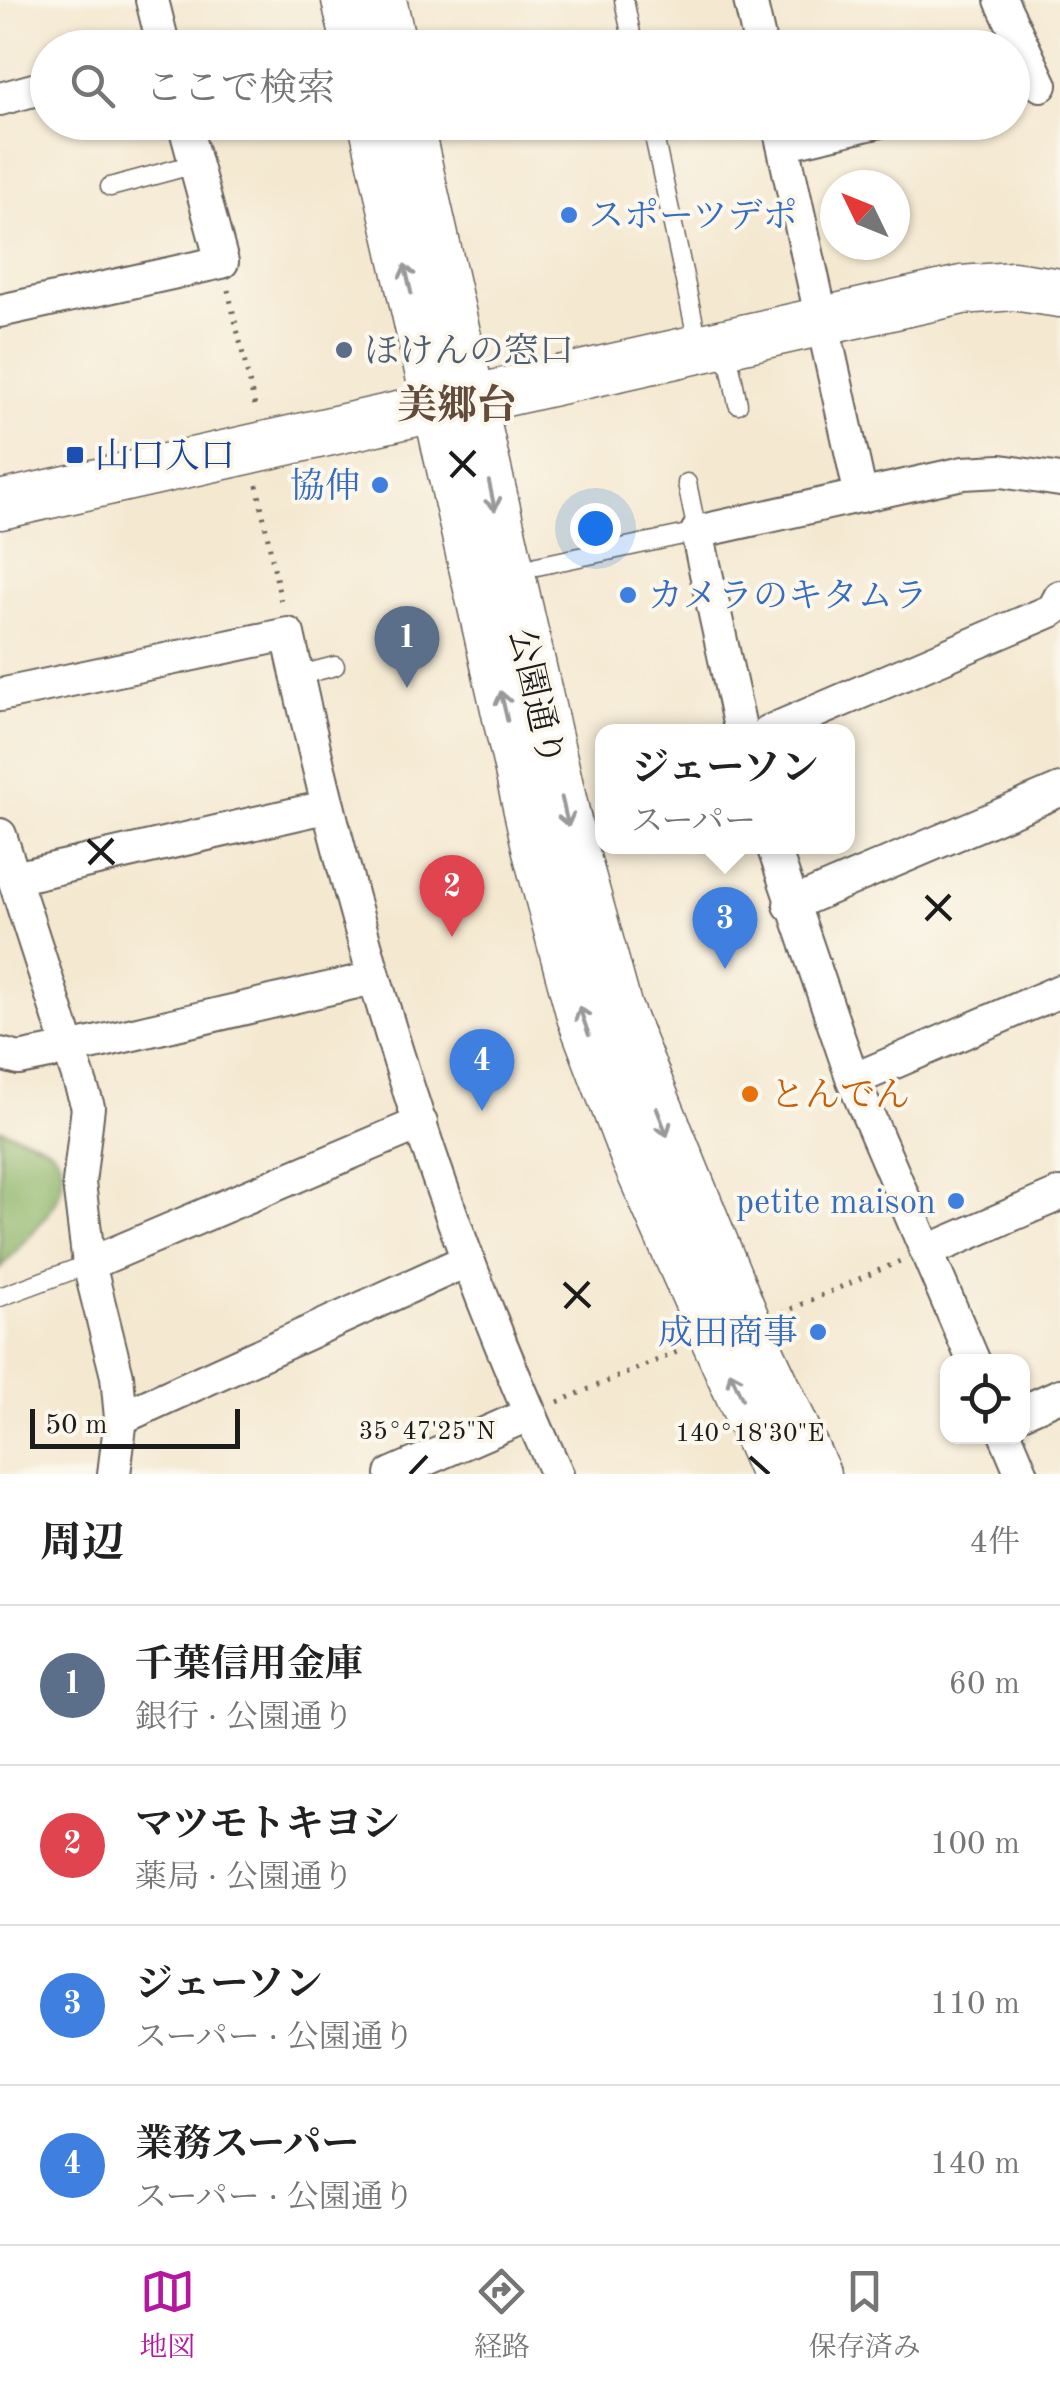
<!DOCTYPE html>
<html lang="ja">
<head>
<meta charset="utf-8">
<style>
  body { margin:0; font-family:"Old Standard TT","Noto Serif JP",serif; background:#f2f2f2; color:#222 }
  .controls { position:absolute; right:30px; bottom:30px; display:grid; overflow:hidden; border-radius:20px; box-shadow:0 2px 8px #0004 }
  .controls button { width:90px; height:90px; display:grid; place-items:center; padding:0; border:0; border-bottom:2px solid #e0e0e0; background:#fff; color:#222; font:50px sans-serif }
  .compass { position:absolute; left:820px; top:170px; width:90px; height:90px; border-radius:50%; background:#fff; box-shadow:0 2px 8px #0004; rotate:313deg }
  .scale { position:absolute; left:30px; bottom:25px; width:210px; box-sizing:border-box; padding-left:10px; border:5px solid #1c1c1c; border-top:0; font-size:28px; line-height:35px; white-space:nowrap; color:#1c1c1c; -webkit-text-stroke:8px #fbf7ec; paint-order:stroke }
  .you { position:absolute; left:595px; top:528px; width:35px; height:35px; margin:-25px; border:8px solid #fff; border-radius:50%; background:#1a73e8; box-shadow:0 0 0 15px #1a73e833 }
  .badge { display:grid; place-items:center; width:65px; height:65px; border-radius:50%; background:#b5179e; color:#fff; font-size:32px; font-weight:700 }
  .pin { position:absolute; translate:-50% -82px; filter:drop-shadow(0 2px 5px #0008) }
  .pin::after { content:''; position:absolute; top:52px; width:35px; height:30px; background:inherit; clip-path:polygon(0 0,100% 0,50% 100%) }
  .popup { position:absolute; left:595px; top:724px; width:260px; height:130px; box-sizing:border-box; display:grid; place-content:center; border-radius:20px; background:#fff; filter:drop-shadow(0 2px 8px #0005); font-size:32px; white-space:nowrap; color:#767676 }
  .popup b { font-size:38px; color:#222 }
  .popup::after { content:''; position:absolute; left:50%; top:100%; margin-left:-20px; border:20px solid transparent; border-top-color:#fff }
  .list { margin:0; padding:0; list-style:none }
  h2 { display:flex; justify-content:space-between; align-items:center; height:130px; margin:0; padding:0 40px; font-size:42px }
  h2 small { font-size:32px; font-weight:400; color:#767676 }
  .list li { display:grid; grid-template-columns:65px 1fr auto; gap:30px; align-items:center; box-sizing:border-box; height:160px; padding:0 40px; border-top:2px solid #e0e0e0 }
  .list b { display:block; font-size:38px; white-space:nowrap }
  .list p { margin:0; font-size:32px; white-space:nowrap; color:#767676 }
  .list em { font-size:32px; font-style:normal; color:#767676 }
  .icon { flex:none; width:55px; height:55px; fill:none; stroke:currentColor; stroke-width:2; stroke-linecap:round; stroke-linejoin:round }
  .map { position:relative; flex:none; width:1060px; height:1474px; overflow:hidden }
  .search { position:absolute; background:#fff; box-shadow:0 2px 8px #0004; left:30px; right:30px; top:30px; height:110px; display:flex; align-items:center; gap:25px; box-sizing:border-box; padding:0 35px; border-radius:55px; color:#767676; font-size:38px }
  .sheet { height:770px; background:#fff }
  nav { display:flex; justify-content:space-around; align-items:center; box-sizing:border-box; height:140px; border-top:2px solid #e0e0e0; background:#fff; font-size:28px; color:#767676 }
  nav a { display:grid; justify-items:center; gap:5px }
  nav .on { color:#b5179e }
  .map>svg:first-child { display:block }
  .forest { fill:#90b66b; stroke:#566944; stroke-width:2.5 }
  .lines { fill:none; stroke-linecap:round; stroke-linejoin:round }
  .lane-casing { stroke:#68635b; stroke-width:21 }
  .street-casing { stroke:#68635b; stroke-width:36 }
  .secondary-casing { stroke:#68635b; stroke-width:51 }
  .path { stroke:#68635b; stroke-width:5; stroke-dasharray:2.5 8; stroke-linecap:butt }
  .lane { stroke:#fff; stroke-width:18 }
  .street { stroke:#fff; stroke-width:32 }
  .secondary { stroke:#fff; stroke-width:48 }
  .oneway { stroke:#999 }
  .ticks { fill:none; stroke:#1c1c1c; stroke-width:4 }
  .shop-dot { fill:#3f7fe0; stroke:#fbf7ec; stroke-width:4 }
  .service-dot { fill:#5c6f8a; stroke:#fbf7ec; stroke-width:4 }
  .transit-dot { fill:#1a4fb4; stroke:#fbf7ec; stroke-width:4 }
  .food-dot { fill:#e8710a; stroke:#fbf7ec; stroke-width:4 }
  .labels { text-anchor:middle; stroke-width:8; stroke-linejoin:round; paint-order:stroke }
  .shop-label { font-size:35px; fill:#366cbe; stroke:#fbf7ec; text-anchor:end }
  .service-label { font-size:35px; fill:#4e5e75; stroke:#fbf7ec; text-anchor:start }
  .transit-label { font-size:35px; fill:#164399; stroke:#fbf7ec; text-anchor:start }
  .street-label { font-size:35px; fill:#1c1c1c; stroke:#fbf7ec }
  .food-label { font-size:35px; fill:#c56008; stroke:#fbf7ec; text-anchor:start }
  .quarter-label { font-size:40px; font-weight:bold; fill:#624b3a; stroke:#fbf7ec }
  .ticks-label { font-size:25px; text-anchor:middle; fill:#1c1c1c; stroke:#fbf7ec; stroke-width:8; stroke-linejoin:round; paint-order:stroke }
</style>
</head>
<body>
<div class="map">
<svg width="1060" height="1474" viewBox="0 0 1060 1474">
  <rect width="100%" height="100%" fill="#fbf7ec"/>
  <filter id="ink" filterUnits="userSpaceOnUse"><feTurbulence type="fractalNoise" baseFrequency=".01" numOctaves="2"/><feDisplacementMap in="SourceGraphic" scale="20" xChannelSelector="R" yChannelSelector="G"/><feConvolveMatrix kernelMatrix="1 2 1 2 8 2 1 2 1" color-interpolation-filters="sRGB"/></filter>
  <filter id="wash" filterUnits="userSpaceOnUse"><feTurbulence type="fractalNoise" baseFrequency=".0048" numOctaves="4" result="noise"/><feDisplacementMap in="SourceGraphic" scale="40" xChannelSelector="R" yChannelSelector="G"/><feGaussianBlur stdDeviation="2.25" result="paint"/><feColorMatrix in="noise" values="0 0 0 0 0 0 0 0 0 0 0 0 0 0 0 0 0 1.4 0 .05"/><feComposite in="paint" operator="in"/></filter>
  <g filter="url(#wash)">
    <rect width="100%" height="100%" fill="#f4e8d0"/>
    <path class="forest" d="M0,1129c14,6 40,11 51,21 39,35 -29,93 -51,118z"/>
  </g>
  <g filter="url(#ink)">
    <g class="lines">
      <defs>
        <g id="lane">
          <path d="M624,0l10,48"/>
          <path d="M651,122l48,225"/>
          <path d="M110,187l85,-23"/>
          <path d="M726,346l12,58"/>
          <path d="M537,566l160,-34 -10,-49"/>
          <path d="M297,676l38,-10"/>
          <path d="M0,1297l89,-33"/>
        </g>
        <g id="street">
          <path d="M152,0l12,48"/>
          <path d="M750,0l11,48"/>
          <path d="M1001,0l40,85"/>
          <path d="M0,99l48,-13"/>
          <path d="M778,122l83,374"/>
          <path d="M783,144l94,-22"/>
          <path d="M0,311l222,-49 -38,-140"/>
          <path d="M0,695l288,-61c62,287 146,573 269,840"/>
          <path d="M741,732l-44,-200 266,-59 38,-2 59,9"/>
          <path d="M768,732l285,-122 7,-13"/>
          <path d="M0,835l88,272 -9,76 10,81 28,112 4,42 -7,56"/>
          <path d="M773,846l80,234 121,282"/>
          <path d="M14,878l312,-71"/>
          <path d="M790,905l270,-115"/>
          <path d="M0,1054l19,5 50,-10 305,-71"/>
          <path d="M853,1080l207,-89"/>
          <path d="M928,1251l132,-57"/>
          <path d="M89,1264l332,-141"/>
          <path d="M1022,1412l38,-17"/>
          <path d="M121,1418l347,-158"/>
          <path d="M1006,1436l16,38"/>
          <path d="M392,1474l138,-60"/>
        </g>
        <g id="secondary">
          <path d="M346,0l11,48"/>
          <path d="M382,0l11,48"/>
          <path d="M373,122l165,733 43,161 54,142 140,316"/>
          <path d="M408,122l164,721 46,166 131,320 67,145"/>
          <path d="M0,505l962,-215 51,-4 47,7"/>
        </g>
      </defs>
      <use href="#lane" class="lane-casing"/>
      <use href="#street" class="street-casing"/>
      <use href="#secondary" class="secondary-casing"/>
      <g class="path">
        <path d="M228,290l28,121"/>
        <path d="M257,485l25,122"/>
        <path d="M782,1313l118,-52"/>
        <path d="M558,1402l124,-52"/>
      </g>
      <use href="#lane" class="lane"/>
      <use href="#street" class="street"/>
      <use href="#secondary" class="secondary"/>
    </g>
    <defs><path id="oneway-shaft" d="M-6 0H5M1.5-3L5.5 0L1.5 3" fill="none" stroke-width="1.6" stroke-linecap="round" stroke-linejoin="round" transform="scale(2.5)"/></defs>
    <g class="oneway">
      <use href="#oneway-shaft" transform="translate(408 279) rotate(-103)"/>
      <use href="#oneway-shaft" transform="translate(492 496) rotate(78)"/>
      <use href="#oneway-shaft" transform="translate(504 706) rotate(-103)"/>
      <use href="#oneway-shaft" transform="translate(565 812) rotate(77)"/>
      <use href="#oneway-shaft" transform="translate(584 1021) rotate(-109)"/>
      <use href="#oneway-shaft" transform="translate(662 1122) rotate(69)"/>
      <use href="#oneway-shaft" transform="translate(736 1385) rotate(-114)"/>
    </g>
  </g>
  <path class="ticks" d="M450,452l25,24M451,477l24,-26M88,840l26,24M89,864l24,-25M926,896l25,24M926,920l24,-25M564,1283l26,24M565,1308l24,-26M750,1457l19,17M410,1474l17,-18"/>
  <g class="shop-dot">
    <circle cx="569" cy="215" r="10"/>
    <circle cx="380" cy="485" r="10"/>
    <circle cx="628" cy="595" r="10"/>
    <circle cx="956" cy="1201" r="10"/>
    <circle cx="818" cy="1332" r="10"/>
  </g>
  <circle class="service-dot" cx="344" cy="350" r="10"/>
  <rect class="transit-dot" x="65" y="445" width="20" height="20" rx="5"/>
  <circle class="food-dot" cx="750" cy="1094" r="10"/>
  <g class="labels">
    <g class="shop-label">
      <text x="589" y="227" text-anchor="start">スポーツデポ</text>
      <text x="360" y="497">協伸</text>
      <text x="648" y="607" text-anchor="start">カメラのキタムラ</text>
      <text x="936" y="1213">petite maison</text>
      <text x="798" y="1344">成田商事</text>
    </g>
    <g class="service-label">
      <text x="364" y="362">ほけんの窓口</text>
    </g>
    <g class="transit-label">
      <text x="95" y="467">山口入口</text>
    </g>
    <g class="street-label">
      <text transform="translate(537 697) rotate(77)" y="12">公園通り</text>
    </g>
    <g class="food-label">
      <text x="770" y="1106">とんでん</text>
    </g>
    <g class="quarter-label">
      <text x="457" y="418">美郷台</text>
    </g>
  </g>
  <g class="ticks-label">
    <text x="427" y="1439">35°47'25"N</text>
    <text x="750" y="1441">140°18'30"E</text>
  </g>
</svg>
<div class="controls">
<button><svg class="icon" aria-label="locate" viewBox="0 0 24 24"><circle cx="12" cy="12" r="6"/><path d="M12 2v4M12 18v4M2 12h4M18 12h4"/></svg></button>
</div>
<svg class="compass" viewBox="-18 -18 36 36"><path d="M0-13l5 13h-10z" fill="#e53935"/><path d="M0 13l5-13h-10z" fill="#767676"/></svg>
<div class="scale">50 m</div>
<div class="you"></div>
<div class="pin badge" style="left:407px;top:688px;background:#5c6f8a">1</div>
<div class="pin badge" style="left:452px;top:937px;background:#e0444e">2</div>
<div class="pin badge" style="left:725px;top:969px;background:#3f7fe0">3</div>
<div class="popup"><b>ジェーソン</b>スーパー</div>
<div class="pin badge" style="left:482px;top:1111px;background:#3f7fe0">4</div>
<div class="search"><svg class="icon" aria-label="search" viewBox="0 0 24 24"><circle cx="10" cy="10" r="6"/><path d="M15 15l6 6"/></svg>ここで検索</div>
</div>
<section class="sheet">
<h2>周辺<small>4件</small></h2>
<ul class="list">
<li><span class="badge" style="background:#5c6f8a">1</span><div><b>千葉信用金庫</b><p>銀行 · 公園通り</p></div><em>60 m</em></li>
<li><span class="badge" style="background:#e0444e">2</span><div><b>マツモトキヨシ</b><p>薬局 · 公園通り</p></div><em>100 m</em></li>
<li><span class="badge" style="background:#3f7fe0">3</span><div><b>ジェーソン</b><p>スーパー · 公園通り</p></div><em>110 m</em></li>
<li><span class="badge" style="background:#3f7fe0">4</span><div><b>業務スーパー</b><p>スーパー · 公園通り</p></div><em>140 m</em></li>
</ul>
</section>
<nav>
<a class="on"><svg class="icon" aria-label="map" viewBox="0 0 24 24"><path d="M3 6l6-2 6 2 6-2v14l-6 2-6-2-6 2zM9 4v14M15 6v14"/></svg>地図</a>
<a><svg class="icon" aria-label="directions" viewBox="0 0 24 24"><path d="M12 3l9 9-9 9-9-9zM9 14v-3h6M13 9l2 2-2 2"/></svg>経路</a>
<a><svg class="icon" aria-label="saved" viewBox="0 0 24 24"><path d="M7 4h10v16l-5-4-5 4z"/></svg>保存済み</a>
</nav>
</body>
</html>
